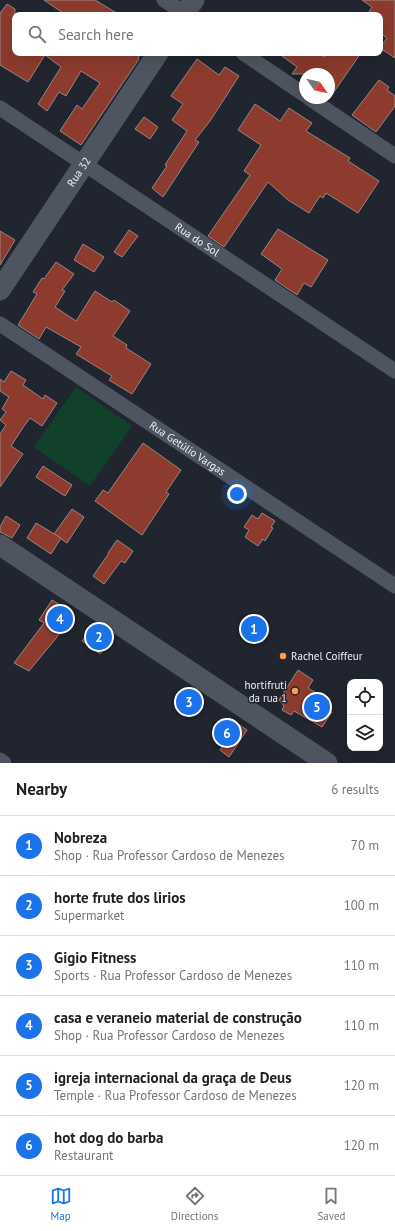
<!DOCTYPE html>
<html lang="en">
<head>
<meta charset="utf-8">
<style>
  body { margin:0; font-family:"PT Sans",sans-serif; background:#f6f6f6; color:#222 }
  .controls { position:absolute; right:12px; bottom:12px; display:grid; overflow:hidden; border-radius:8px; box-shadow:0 4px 16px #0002 }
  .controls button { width:36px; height:36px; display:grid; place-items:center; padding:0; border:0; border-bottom:1px solid #e0e0e0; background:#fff; color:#222; font:20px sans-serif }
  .compass { position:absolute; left:299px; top:68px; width:36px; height:36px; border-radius:50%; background:#fff; box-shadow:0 4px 16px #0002; rotate:124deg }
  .you { position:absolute; left:237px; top:494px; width:14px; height:14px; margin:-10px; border:3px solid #fff; border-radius:50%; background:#1a73e8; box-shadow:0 0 0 6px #1a73e833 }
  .badge { display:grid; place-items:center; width:26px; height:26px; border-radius:50%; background:#1a73e8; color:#fff; font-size:13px; font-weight:700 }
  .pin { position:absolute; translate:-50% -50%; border:2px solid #fff; box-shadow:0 1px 4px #0006 }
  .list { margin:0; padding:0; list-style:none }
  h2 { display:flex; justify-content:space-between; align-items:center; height:52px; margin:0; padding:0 16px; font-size:17px }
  h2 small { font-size:13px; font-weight:400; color:#767676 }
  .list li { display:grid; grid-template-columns:26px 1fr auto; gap:12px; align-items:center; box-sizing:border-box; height:60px; padding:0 16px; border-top:1px solid #e0e0e0 }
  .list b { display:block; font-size:15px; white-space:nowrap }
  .list p { margin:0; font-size:13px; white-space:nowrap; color:#767676 }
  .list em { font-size:13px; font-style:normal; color:#767676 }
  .icon { flex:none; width:22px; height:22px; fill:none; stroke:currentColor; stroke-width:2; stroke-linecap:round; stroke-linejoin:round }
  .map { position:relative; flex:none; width:395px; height:763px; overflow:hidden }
  .search { position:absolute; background:#fff; box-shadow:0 4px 16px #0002; left:12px; right:12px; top:12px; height:44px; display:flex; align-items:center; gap:10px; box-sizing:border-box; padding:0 14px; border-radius:8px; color:#767676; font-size:15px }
  .sheet { height:412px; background:#fff }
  nav { display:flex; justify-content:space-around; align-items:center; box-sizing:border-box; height:56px; border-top:1px solid #e0e0e0; background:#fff; font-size:11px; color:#767676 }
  nav a { display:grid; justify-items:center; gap:2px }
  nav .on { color:#1a73e8 }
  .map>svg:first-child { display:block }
  .green { fill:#11412a }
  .building { fill:#8c3b2e; stroke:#978784 }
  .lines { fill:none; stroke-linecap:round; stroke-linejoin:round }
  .minor { stroke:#4f5560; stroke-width:15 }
  .secondary { stroke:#4f5560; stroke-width:21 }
  .poi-dot { fill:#fa9f4e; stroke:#20252f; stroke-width:1.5 }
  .labels { text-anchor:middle; stroke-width:3; stroke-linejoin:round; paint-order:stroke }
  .street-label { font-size:11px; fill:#edf1f8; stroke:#20252f }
  .poi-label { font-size:11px; fill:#edf1f8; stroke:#20252f; text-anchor:start }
</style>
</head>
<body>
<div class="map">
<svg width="395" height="763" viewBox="0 0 395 763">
  <rect width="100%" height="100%" fill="#20252f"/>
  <path class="green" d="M76,387l56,39 -42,60 -56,-39z"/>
  <g class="building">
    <path d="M44,0h51l25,15h-54z"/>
    <path d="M362,0h33v58l-15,-10 7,-10 -7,-5v-18h-13l5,-8z"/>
    <path d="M7,4l8,5v44h126l-3,5 1,1 -58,86 -21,-14 17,-26 5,4 18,-26 -19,-12 -15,25 -7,-4 -12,19 -9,-7 23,-37 -16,-12 -17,27 -28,-17v-52z"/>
    <path d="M278,53h40l6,4 3,-4h34l-32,46v-25h-37l5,-7z"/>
    <path d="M197,59l22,16 6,-8 14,9 -29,45 -15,19 4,2 -36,55 -11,-9 15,-22 -2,-1 22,-34 -15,-11 11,-16 -12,-8z"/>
    <path d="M379,80l10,7 -2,3 8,6v10l-19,26 -24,-17z"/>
    <path d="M255,104l25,17 9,-13 23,15 -6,8 44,27 -2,3 31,20 -21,32 -32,-20 -3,5 -3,-2 -11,17 -21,-13 -20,-18 -44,65 -16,-11 42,-61 -6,-4 17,-26 -23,-15z"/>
    <path d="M144,117l14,10 -8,12 -15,-10z"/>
    <path d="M278,229l50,31 -17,27 -7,-4 -7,12 -22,-15 7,-11 -21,-15z"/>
    <path d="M129,230l9,6 -16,21 -8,-5z"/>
    <path d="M0,231l15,9 -15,25z"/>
    <path d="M83,244l21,13 -10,15 -20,-12z"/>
    <path d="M56,262l18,12 -12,16 3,1 -10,16 21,14 19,-30 17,11 2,-2 16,11 -17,25 14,9 -1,3 25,16 -19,30 -23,-14 3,-4 -36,-22 5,-7 -35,-20 -7,12 -21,-14 19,-31 -4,-2 9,-14 2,1z"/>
    <path d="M11,371l15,9 -3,5 20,14 2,-4 12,8 -15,23 -12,-8 -6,8 -13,20 12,8 -23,33v-53l6,-9 -6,-5 6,-8 -4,-3 7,-12 -9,-6v-12l4,3z"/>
    <path d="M143,443l38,27 -15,22 3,2 -27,41 -47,-34 8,-11 5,3z"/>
    <path d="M43,466l29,19 -7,11 -29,-19z"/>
    <path d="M72,509l12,8 -17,26 -13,-9z"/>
    <path d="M262,513l13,8 -4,6 2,1 -8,13 -2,-2 -5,7 -13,-9 4,-7 -5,-3 8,-12 6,4z"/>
    <path d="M6,516l14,9 -8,13 -12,-6v-5z"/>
    <path d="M36,523l25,15 -10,16 -24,-16z"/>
    <path d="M117,540l16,11 -8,12 -4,-2 -17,23 -11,-8 16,-23h-1z"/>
    <path d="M52,600l21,13 -16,24 -28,34 -15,-8 30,-40 -5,-3z"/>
    <path d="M95,623l19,12 -14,19 -18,-13z"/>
    <path d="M298,670l15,10 -5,8 22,13 -4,7 6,4 -10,15 -28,-16 -3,4 -9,-5 2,-4 -5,-6z"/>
    <path d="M229,718l18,12 -18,27 -9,-7 4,-5 -9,-6z"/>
  </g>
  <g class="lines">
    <g class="minor">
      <path d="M164,0l23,15"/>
      <path d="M243,53l62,42"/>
      <path d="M309,98l86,58"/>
      <path id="s1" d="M0,108l395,263"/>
      <path id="s2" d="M0,324l395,262"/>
      <path d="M0,760l4,3"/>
    </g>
    <g class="secondary">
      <path d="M183,15l11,-15"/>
      <path id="s3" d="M0,290l158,-237"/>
      <path d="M0,545l327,218"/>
    </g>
  </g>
  <g class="poi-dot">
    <circle cx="283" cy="656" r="4"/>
    <circle cx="295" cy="691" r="4"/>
  </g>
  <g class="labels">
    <g class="street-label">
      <text dy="4" stroke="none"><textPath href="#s3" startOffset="142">Rua 32</textPath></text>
      <text dy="4" stroke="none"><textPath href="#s1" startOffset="237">Rua do Sol</textPath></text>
      <text dy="4" stroke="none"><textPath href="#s2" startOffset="225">Rua Getúlio Vargas</textPath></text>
    </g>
    <g class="poi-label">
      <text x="291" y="660">Rachel Coiffeur</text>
      <text x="287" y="689" text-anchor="end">hortifruti<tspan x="287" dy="13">da rua 1</tspan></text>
    </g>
  </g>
</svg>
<div class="controls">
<button><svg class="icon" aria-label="locate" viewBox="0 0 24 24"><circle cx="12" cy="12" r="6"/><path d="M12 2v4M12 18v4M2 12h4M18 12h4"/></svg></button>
<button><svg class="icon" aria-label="layers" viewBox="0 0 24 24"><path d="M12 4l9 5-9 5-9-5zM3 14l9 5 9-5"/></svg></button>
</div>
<svg class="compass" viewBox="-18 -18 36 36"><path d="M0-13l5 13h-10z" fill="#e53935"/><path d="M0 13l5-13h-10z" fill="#767676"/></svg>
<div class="you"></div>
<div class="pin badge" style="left:254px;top:629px">1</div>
<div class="pin badge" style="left:99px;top:637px">2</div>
<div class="pin badge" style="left:189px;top:702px">3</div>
<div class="pin badge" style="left:60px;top:619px">4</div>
<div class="pin badge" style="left:317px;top:707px">5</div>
<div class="pin badge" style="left:227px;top:733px">6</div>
<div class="search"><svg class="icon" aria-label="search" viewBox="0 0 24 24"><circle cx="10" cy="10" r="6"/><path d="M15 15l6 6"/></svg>Search here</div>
</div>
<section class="sheet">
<h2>Nearby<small>6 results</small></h2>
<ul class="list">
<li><span class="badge">1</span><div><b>Nobreza</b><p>Shop · Rua Professor Cardoso de Menezes</p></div><em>70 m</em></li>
<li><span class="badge">2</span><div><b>horte frute dos lirios</b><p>Supermarket</p></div><em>100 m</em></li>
<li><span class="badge">3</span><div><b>Gigio Fitness</b><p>Sports · Rua Professor Cardoso de Menezes</p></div><em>110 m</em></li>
<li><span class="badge">4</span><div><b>casa e veraneio material de construção</b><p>Shop · Rua Professor Cardoso de Menezes</p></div><em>110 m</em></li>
<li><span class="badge">5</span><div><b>igreja internacional da graça de Deus</b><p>Temple · Rua Professor Cardoso de Menezes</p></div><em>120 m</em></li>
<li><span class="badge">6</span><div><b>hot dog do barba</b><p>Restaurant</p></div><em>120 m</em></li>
</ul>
</section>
<nav>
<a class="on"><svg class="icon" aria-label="map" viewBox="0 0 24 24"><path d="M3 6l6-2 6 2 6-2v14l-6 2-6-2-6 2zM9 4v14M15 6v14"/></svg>Map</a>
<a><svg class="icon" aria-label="directions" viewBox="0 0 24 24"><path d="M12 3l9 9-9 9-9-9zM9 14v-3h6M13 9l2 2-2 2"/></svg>Directions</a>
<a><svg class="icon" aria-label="saved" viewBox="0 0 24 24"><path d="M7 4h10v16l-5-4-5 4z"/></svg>Saved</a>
</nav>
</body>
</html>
